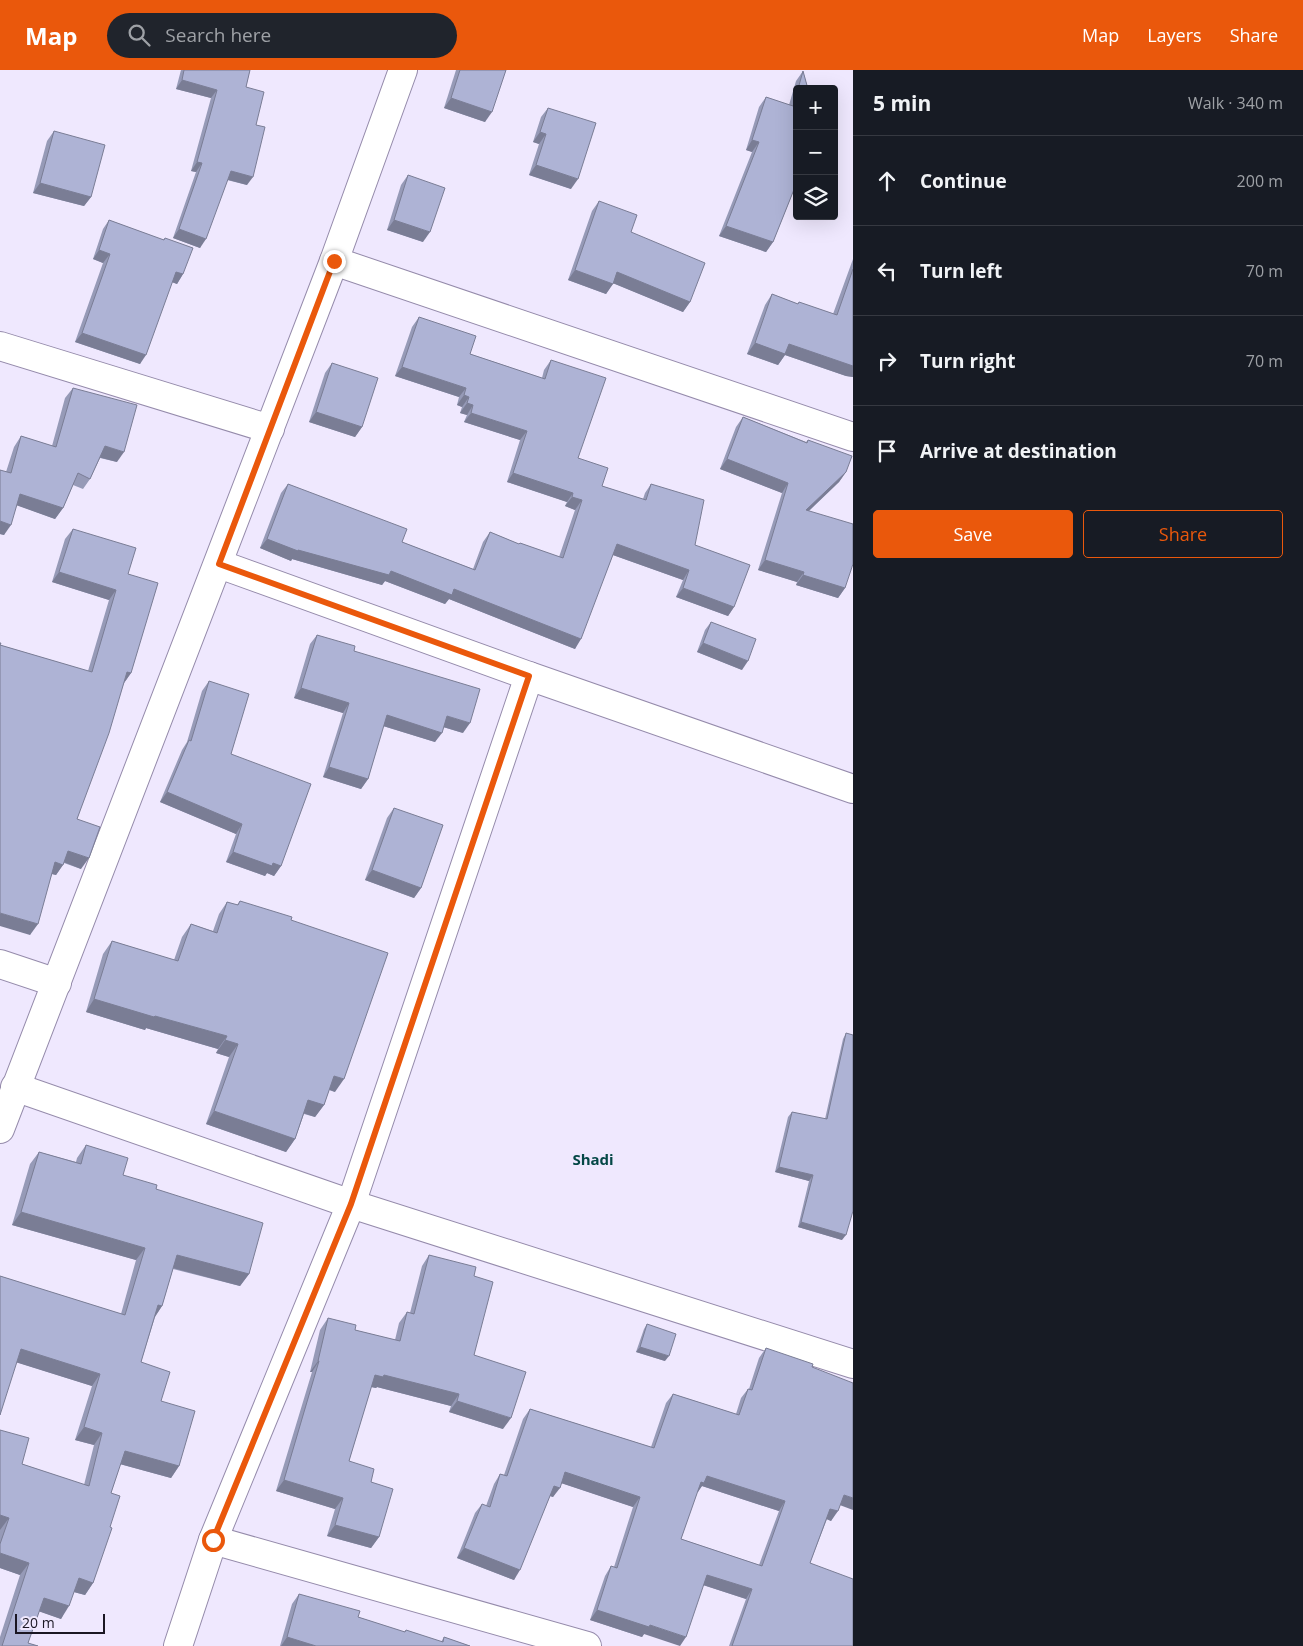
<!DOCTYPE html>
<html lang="en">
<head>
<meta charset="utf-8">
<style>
  body { margin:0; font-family:"Open Sans",sans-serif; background:#20242c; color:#f1f3f6 }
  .controls { position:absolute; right:15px; top:15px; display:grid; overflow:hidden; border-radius:5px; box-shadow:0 5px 20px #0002 }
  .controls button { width:45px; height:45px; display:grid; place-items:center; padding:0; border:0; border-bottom:1px solid #363941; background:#171b24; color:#f1f3f6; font:25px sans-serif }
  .scale { position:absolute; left:15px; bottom:12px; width:90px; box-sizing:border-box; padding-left:5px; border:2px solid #1b1723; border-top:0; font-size:14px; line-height:18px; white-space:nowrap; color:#1b1723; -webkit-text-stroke:4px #efe8fe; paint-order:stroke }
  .stop { position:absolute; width:15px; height:15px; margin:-11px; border:4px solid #ea580c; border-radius:50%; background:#fff }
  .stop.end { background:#ea580c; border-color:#fff; box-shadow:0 1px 5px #0008 }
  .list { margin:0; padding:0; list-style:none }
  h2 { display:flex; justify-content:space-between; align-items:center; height:65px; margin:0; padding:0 20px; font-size:21px }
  h2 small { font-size:16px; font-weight:400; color:#9ea1a6 }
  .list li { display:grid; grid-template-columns:32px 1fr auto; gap:15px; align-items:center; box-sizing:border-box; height:90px; padding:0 20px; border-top:1px solid #363941 }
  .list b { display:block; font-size:19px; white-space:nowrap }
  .list em { font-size:16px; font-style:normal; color:#9ea1a6 }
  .actions { display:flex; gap:10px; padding:15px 20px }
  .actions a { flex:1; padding:11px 0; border:1px solid #ea580c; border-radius:5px; text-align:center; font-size:18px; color:#ea580c }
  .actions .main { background:#ea580c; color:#fff }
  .icon { flex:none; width:28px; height:28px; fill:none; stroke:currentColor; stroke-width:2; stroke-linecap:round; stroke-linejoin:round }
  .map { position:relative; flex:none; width:853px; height:1576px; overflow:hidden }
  header { display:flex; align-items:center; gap:30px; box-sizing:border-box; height:70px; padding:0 25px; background:#ea580c; color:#fff }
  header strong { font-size:24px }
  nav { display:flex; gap:28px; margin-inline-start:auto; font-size:18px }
  .search { width:350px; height:45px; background:#20242c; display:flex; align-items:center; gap:12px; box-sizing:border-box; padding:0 18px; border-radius:28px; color:#9ea1a6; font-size:19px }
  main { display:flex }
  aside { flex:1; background:#171b24 }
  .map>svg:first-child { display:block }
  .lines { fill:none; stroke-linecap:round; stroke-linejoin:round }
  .street-casing { stroke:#958bab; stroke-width:30 }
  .street { stroke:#fff; stroke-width:28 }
  .wall { fill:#969ab7; fill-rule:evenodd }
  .shaded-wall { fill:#7a7d95 }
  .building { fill:#aeb3d5; stroke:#7a7d95; fill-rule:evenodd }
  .route { stroke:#ea580c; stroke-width:6 }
  .labels { text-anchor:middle; stroke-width:4.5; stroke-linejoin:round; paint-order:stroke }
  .quarter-label { font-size:15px; font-weight:bold; fill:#044746; stroke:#efe8fe }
</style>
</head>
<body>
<header>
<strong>Map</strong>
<div class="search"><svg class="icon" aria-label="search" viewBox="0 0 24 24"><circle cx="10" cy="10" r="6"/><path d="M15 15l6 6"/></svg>Search here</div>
<nav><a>Map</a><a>Layers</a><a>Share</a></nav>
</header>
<main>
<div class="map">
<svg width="853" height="1576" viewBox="0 0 853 1576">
  <rect width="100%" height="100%" fill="#efe8fe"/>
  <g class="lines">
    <defs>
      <g id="street">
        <path d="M403,0l-69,191 519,176"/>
        <path d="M0,276l270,83"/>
        <path d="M219,494l310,112"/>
        <path d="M0,894l57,19"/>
        <path d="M15,1017l336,117 502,160"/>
        <path d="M0,1059l334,-868"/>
        <path d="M213,1470l374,106"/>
        <path d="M178,1576l35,-106 138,-336 178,-528 324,113"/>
      </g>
    </defs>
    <use href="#street" class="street-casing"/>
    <use href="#street" class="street"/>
  </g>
  <g class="wall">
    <path d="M181,0h69l-4,17 10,38 -9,60 -20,-5 -27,68 -27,-10 23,-66 -5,-1 20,-73 -35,-9z"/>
    <path d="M456,0h50l-21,52 -41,-14z"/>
    <path d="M803,1l5,18h-11v93l-24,60 -7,10 -47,-16 33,-84 -6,-2 13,-43 7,-10 23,8 7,-24z"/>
    <path d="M548,38l23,81 -42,-14 10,-31 -6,-2 8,-25z"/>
    <path d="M54,61l37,66 -7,9 -51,-13 14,-52z"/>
    <path d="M408,105l15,67 -36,-12 14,-45z"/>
    <path d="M599,131l32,31 59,70 -7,10 -70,-29 -7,11 -38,-14 24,-69z"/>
    <path d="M109,150l54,20 2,-2 18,36 -6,10 -5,-2 -32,82 -65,-22 28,-79 -10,-4 10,-30z"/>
    <path d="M853,189v118l-7,-1 -61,-21 -7,10 -31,-11 18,-49 7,-11 26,10 1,-2 34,12z"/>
    <path d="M419,247l51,37 72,24 2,-8 7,-10 27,98 24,28 41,13 2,-6 6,-9 44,61 39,62 -6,9 -52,-19 7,-17 -70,-25 -38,94 -126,-50 -4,5 -60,-23 -3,4 -90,-26 -1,2 -31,-13 21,-55 7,-9 114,58 71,27 10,-27 7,-10 29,12 1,-1 39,14 16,-47 -10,-4 2,-4 -60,-20 13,-42 -56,-18 3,-7 -7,-2 2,-6 -5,-2 2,-8 -64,-21 17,-49z"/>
    <path d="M332,293l30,64 -7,10 -46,-15 16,-49z"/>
    <path d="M73,318l44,74 -17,-4 -10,21 -7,10 -10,-4 -10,23 -8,11 -38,-14 -13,30 -4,-1v-64l6,2 8,-25 7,-11 31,10 13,-48z"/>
    <path d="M743,347l63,25 2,-2 38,32 -7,10 -30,29 36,77 -7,10 -42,-13 1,-3 -39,-12 24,-77 -62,-24 16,-42z"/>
    <path d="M73,459l55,45 3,99 -7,10 -47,136 4,50 -17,-6 -8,12 -4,-1 -22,61 -30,-290 88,26 21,-71 -57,-18 13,-43z"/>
    <path d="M711,552l31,48 -45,-18 8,-22z"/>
    <path d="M317,565l37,16 109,82 -20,-6 -8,15 -52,-16 -15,53 -7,10 -38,-12 20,-64 -49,-15 16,-54z"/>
    <path d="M209,611l22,73 50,112 -7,10 -7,-3 -2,3 -39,-14 10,-28 -76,-32 22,-52 5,-8 15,-51z"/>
    <path d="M394,738l27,80 -7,10 -49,-18 22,-62z"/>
    <path d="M240,831l51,19 44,172 -6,-2 -5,15 -9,12 -11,-3 -9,25 -9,13 -80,-28 23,-67 -13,-4 2,-4 -72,-21 -1,2 -59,-18 17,-58 9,-13 62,19 8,-23 9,-13 22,7 6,-17 8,-12 10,3z"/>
    <path d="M846,963l-4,207 -44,-13 11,-46 -34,-9 13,-55 4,-5 33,7 18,-80z"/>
    <path d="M86,1075l37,30 33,14 93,85 -9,12 -67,-17 -11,37 -7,11 -14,45 20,39 18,65 -8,12 -51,-14 -9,29 -1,34 -17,56 -8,12 -11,-3 -13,27 -22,-8 -11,32 10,3h-38v-9l20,-62 -20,-7v-138l22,34 62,21 10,-40 -19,-5 17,-54 -76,-24 -16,-86 121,38 15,-54 -124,-35 18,-61 9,-12 37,10 1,-4z"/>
    <path d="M429,1185l45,21v79l29,74 -54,-17 2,-6 -74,-19 -1,1 -5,-1 -22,74 22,21 8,55 -8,11 -44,-12 8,-27 -59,-18 36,-119h-2l10,-42 8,-12 27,12 40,10 4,-17 8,-11 3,1 12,-47z"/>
    <path d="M647,1254l18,37 -29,-9 8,-23z"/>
    <path d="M766,1278l46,19 28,138 -9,16 -4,-2 -17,44 43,83h-124l17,-47 -43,-14 -59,49 -2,3 -52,-17 15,-44 6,-10 3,1 19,-60 -72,-24 -8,14 -3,-1 -36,84 -57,-22 18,-45 7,-9 4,2 8,-22 6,-10 4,1 19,-56 7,-10 121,38 15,-44 7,-9 63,20 5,-16 7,-9h1l10,-31zM702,1416l77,25 -20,54 -78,-26 16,-47z"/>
    <path d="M299,1524l59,23 46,15 2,-2 35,12 3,-5 26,9h-190l12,-42z"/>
  </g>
  <g class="shaded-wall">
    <path d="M182,10l35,10 -6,8 -35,-9z"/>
    <path d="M451,28l41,14 -7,10 -41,-14z"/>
    <path d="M540,62l6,2 -7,10 -6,-2z"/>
    <path d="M752,70l7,2 -7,10 -6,-2z"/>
    <path d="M197,92l5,1 -6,9 -5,-1z"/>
    <path d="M536,95l42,14 -7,10 -42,-14z"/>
    <path d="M231,101l22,6 -6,8 -22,-6z"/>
    <path d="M40,113l51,14 -7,9 -51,-13z"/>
    <path d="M394,150l36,12 -7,10 -36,-12z"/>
    <path d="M726,156l47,16 -7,10 -47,-16z"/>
    <path d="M179,159l27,10 -6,9 -27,-10z"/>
    <path d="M99,180l11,4 -7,9 -10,-4z"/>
    <path d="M575,200l38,14 -7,10 -38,-14z"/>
    <path d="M176,202l7,2 -6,10 -8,-3z"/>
    <path d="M617,202l73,30 -7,10 -73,-30z"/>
    <path d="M82,263l64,22 -6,9 -65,-22z"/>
    <path d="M755,273l34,1 64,22v11l-7,-1 -61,-21 -7,10 -31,-11z"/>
    <path d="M402,297l64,21 -7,9 -64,-21z"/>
    <path d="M464,325l5,2 -7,10 -5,-2z"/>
    <path d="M467,333l6,2 -6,10 -7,-2z"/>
    <path d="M316,342l46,15 -7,10 -46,-15z"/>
    <path d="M471,343l56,18 -7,9 -56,-18z"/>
    <path d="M105,376l19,6 -7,10 -19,-5z"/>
    <path d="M727,389l61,24 -6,10 -62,-24z"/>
    <path d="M846,402l-7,10 -40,38 7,-10z"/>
    <path d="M513,403l60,20 -6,9 -60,-20z"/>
    <path d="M20,424l43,14 -8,11 -42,-15z"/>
    <path d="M572,427l10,3 -7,10 -10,-4z"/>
    <path d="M0,451l11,4 -7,10 -4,-1z"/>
    <path d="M267,469l124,32 63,18 127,50 -6,10 -126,-50 -4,5 -60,-23 -3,4 -90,-26 -1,2 -31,-13z"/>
    <path d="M617,474l72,26 -6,10 -73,-26z"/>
    <path d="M765,490l39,12 -7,10 -39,-12z"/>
    <path d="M59,502l57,18 -7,10 -57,-18z"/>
    <path d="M803,505l42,13 -7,10 -42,-13z"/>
    <path d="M683,518l51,19 -6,9 -52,-19z"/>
    <path d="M703,573l45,18 -6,9 -45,-18z"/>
    <path d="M127,602l4,1 -7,10z"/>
    <path d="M301,618l48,15 -6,10 -49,-15z"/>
    <path d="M387,645l55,18 -7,9 -55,-17z"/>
    <path d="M447,646l23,7 -7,10 -23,-7z"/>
    <path d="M329,697l39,12 -7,10 -38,-12z"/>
    <path d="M167,722l75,32 -6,10 -76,-32z"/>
    <path d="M68,781l21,7 -8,11 -20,-8z"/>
    <path d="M233,782l40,11 8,3 -7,10 -7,-3 -2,3 -39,-14z"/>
    <path d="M55,792l8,3 -7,10 -8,-2z"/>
    <path d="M372,800l49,18 -7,10 -49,-18z"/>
    <path d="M0,843l38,11 -8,11 -30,-9z"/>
    <path d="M94,929l61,17 72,20 -9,13 -72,-21 -1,2 -59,-18z"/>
    <path d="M225,970l13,4 -9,13 -13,-4z"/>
    <path d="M334,1006l10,3 -9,13 -10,-4z"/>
    <path d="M308,1030l16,5 -9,12 -15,-5z"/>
    <path d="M214,1041l81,28 -9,13 -80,-28z"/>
    <path d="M779,1097l34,8 -4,6 -34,-9z"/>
    <path d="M21,1142l124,36 -9,12 -124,-35z"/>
    <path d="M801,1152l45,13 -4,5 -44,-13z"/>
    <path d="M177,1185l72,19 -9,12 -71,-19z"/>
    <path d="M158,1235l4,1 -8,12z"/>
    <path d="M640,1277l29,9 -4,5 -29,-9z"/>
    <path d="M21,1279l79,25 -8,12 -80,-25z"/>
    <path d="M318,1291h1l-7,11h-2z"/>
    <path d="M375,1305h9l75,19 -8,12 -74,-19 -1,1 -9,-2z"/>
    <path d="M457,1331l54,17 -8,11 -54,-17z"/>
    <path d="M84,1357l18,6 -8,12 -19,-5z"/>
    <path d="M125,1381l54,15 -8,12 -55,-15z"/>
    <path d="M565,1402l75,25 -7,10 -75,-25z"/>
    <path d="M707,1406l78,25 -6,10 -77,-25 -4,6 -4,-1 7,-9z"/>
    <path d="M284,1410l59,18 -8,11 -59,-18z"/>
    <path d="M554,1416l6,2 -7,9 -6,-2z"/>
    <path d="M844,1425l9,3v12l-16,-6z"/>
    <path d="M830,1439l8,2 -7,10 -7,-3z"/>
    <path d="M0,1445l9,3 -9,12z"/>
    <path d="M335,1455l44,12 -8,11 -44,-12z"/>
    <path d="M464,1478l56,22 -6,10 -57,-22z"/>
    <path d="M0,1483l29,10 -9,12 -20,-7z"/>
    <path d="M707,1505l45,14 -6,10 -46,-15z"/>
    <path d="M79,1508l14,5 -8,12 -15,-4z"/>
    <path d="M44,1528l25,8 -8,13 -26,-9z"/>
    <path d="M597,1540l53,15 36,12 -6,9 -36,-12 -2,3 -52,-17z"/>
    <path d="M287,1567l29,9h-35z"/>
  </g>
  <g class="building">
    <path d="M184,0h66l-4,17 18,5 -8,33 9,2 -12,50 -22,-6 -25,68 -27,-10 23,-66 -5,-1 20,-72 -35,-10z"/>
    <path d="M460,0h46l-14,42 -41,-14z"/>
    <path d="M803,1l5,18h-10z"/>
    <path d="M797,23v89l-24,60 -47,-16 33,-84 -7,-2 14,-43 27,9z"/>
    <path d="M548,38l48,15 -18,56 -42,-14 10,-31 -6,-2z"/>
    <path d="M54,61l51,14 -14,52 -51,-14z"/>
    <path d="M408,105l37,13 -15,44 -36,-12z"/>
    <path d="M599,131l38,14 -6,17 74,31 -15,39 -73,-30 -4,12 -38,-14z"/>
    <path d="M109,150l55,20 1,-2 28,10 -10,26 -7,-2 -30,83 -64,-22 28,-79 -11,-4z"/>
    <path d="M853,199v97l-64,-22 -4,10 -30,-11 17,-49 26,10 1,-2 38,13z"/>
    <path d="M419,247l57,19 -6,18 75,25 6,-19 55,18 -28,80 30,10 -6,18 44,14 5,-16 53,16 -9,45 55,20 -16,42 -51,-19 6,-18 -72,-26 -36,95 -127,-50 -2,6 -61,-24 -2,4 -91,-25v1l-31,-12 21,-55 119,45 -5,13 73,28 15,-38 29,12 1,-1 43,15 19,-58 -10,-3 1,-4 -60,-20 14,-42 -56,-18 2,-8 -6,-2 2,-6 -5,-2 2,-7 -64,-21z"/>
    <path d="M332,293l46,15 -16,49 -46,-15z"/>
    <path d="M73,318l64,17 -13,47 -19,-6 -15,33 -12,-6 -15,35 -43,-14 -9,31 -11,-4v-51l11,3 10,-37 35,11z"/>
    <path d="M743,347l64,26 1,-3 44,16 -6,16 -40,38 47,14v40l-8,24 -42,-13 1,-3 -39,-12 23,-77 -61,-24z"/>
    <path d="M73,459l63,19 -8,26 30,9 -27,90 -4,-1 -18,61 -32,86 23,8 -11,31 -21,-7 -5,14 -8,-3 -17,62 -38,-11v-270h1l-1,2 92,27 24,-82 -57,-18z"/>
    <path d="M711,552l45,17 -8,22 -45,-18z"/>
    <path d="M317,565l38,11 -1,5 126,38 -10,34 -23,-7 -5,17 -55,-18 -19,64 -39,-12 20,-64 -48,-15z"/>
    <path d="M209,611l40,13 -18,60 80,30 -30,82 -8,-3 -1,3 -39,-14 9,-28 -75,-32 22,-52 2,1z"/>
    <path d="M394,738l49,17 -22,63 -49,-18z"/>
    <path d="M240,831l52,16 -1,3 97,33 -44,126 -10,-3 -10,29 -16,-5 -13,39 -81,-28 24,-67 -13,-4 2,-4 -72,-20 -1,1 -60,-18 18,-58 66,20 13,-37 26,9 10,-31 11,3z"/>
    <path d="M846,963l7,2v176l-7,24 -45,-13 12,-47 -34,-8 13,-55 35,7z"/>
    <path d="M86,1075l42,13 -5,17 34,10 -1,4 107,34 -14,51 -72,-19 -15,51 -4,-1 -17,57 29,10 -9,29 34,10 -16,55 -54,-15 -14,42 9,3 -10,31 2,1 -19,55 -14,-5 -10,28 -25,-8 -16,45 10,3h-36l27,-83 -29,-10v-9l9,-26 -9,-3v-85l29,8 -7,26 67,22 13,-53 -18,-6 16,-53 -79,-25 -21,66v-139l125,39 20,-67 -124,-36 18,-60 42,12z"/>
    <path d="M429,1185l47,12 -2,9 19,6 -19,73 52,17 -15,46 -54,-17 2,-7 -75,-19 -1,2 -8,-2 -26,86 25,8 -3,13 22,7 -14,48 -44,-12 8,-27 -59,-18 35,-119h-1l10,-43 28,7 -1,5 45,11 7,-29 7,2z"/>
    <path d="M647,1254l29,10 -7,22 -29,-9z"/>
    <path d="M766,1278l47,16 -1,3 41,16v115l-9,-3 -6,16 -8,-2 -20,54 43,16v67h-121l20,-57 -45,-14 -21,62 -36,-12 -1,2 -52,-17 14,-44 6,2 23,-71 -75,-25 -5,16 -6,-2 -34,84 -56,-22 18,-44 8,3 10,-33 7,2 23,-67 124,39 19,-54 66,21 9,-26 4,1zM707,1406l78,25 -23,65 -81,-27 20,-57 3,1z"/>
    <path d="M299,1524l61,17 -2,6 47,15 1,-2 37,12 1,-5 26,9h-154l-29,-9z"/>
  </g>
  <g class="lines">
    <path class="route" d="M213,1470l138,-336 178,-528 -310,-112 115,-303"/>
  </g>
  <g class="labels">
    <g class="quarter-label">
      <text x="593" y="1095">Shadi</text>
    </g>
  </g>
</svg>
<div class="controls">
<button>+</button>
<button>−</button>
<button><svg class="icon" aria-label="layers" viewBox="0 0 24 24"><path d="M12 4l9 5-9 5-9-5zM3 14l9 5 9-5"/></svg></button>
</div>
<div class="scale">20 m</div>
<div class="stop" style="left:213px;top:1470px"></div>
<div class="stop end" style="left:334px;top:191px"></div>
</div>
<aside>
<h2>5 min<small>Walk · 340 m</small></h2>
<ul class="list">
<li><svg class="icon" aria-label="ahead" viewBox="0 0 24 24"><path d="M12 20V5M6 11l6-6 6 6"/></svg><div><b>Continue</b></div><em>200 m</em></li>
<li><svg class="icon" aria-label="left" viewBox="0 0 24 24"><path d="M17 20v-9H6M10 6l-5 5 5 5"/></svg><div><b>Turn left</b></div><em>70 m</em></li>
<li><svg class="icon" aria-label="right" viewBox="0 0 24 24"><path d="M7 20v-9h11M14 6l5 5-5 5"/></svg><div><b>Turn right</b></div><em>70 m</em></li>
<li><svg class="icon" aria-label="arrive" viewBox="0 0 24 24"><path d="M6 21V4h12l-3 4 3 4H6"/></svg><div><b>Arrive at destination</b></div></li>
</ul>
<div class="actions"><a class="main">Save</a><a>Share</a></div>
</aside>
</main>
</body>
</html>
